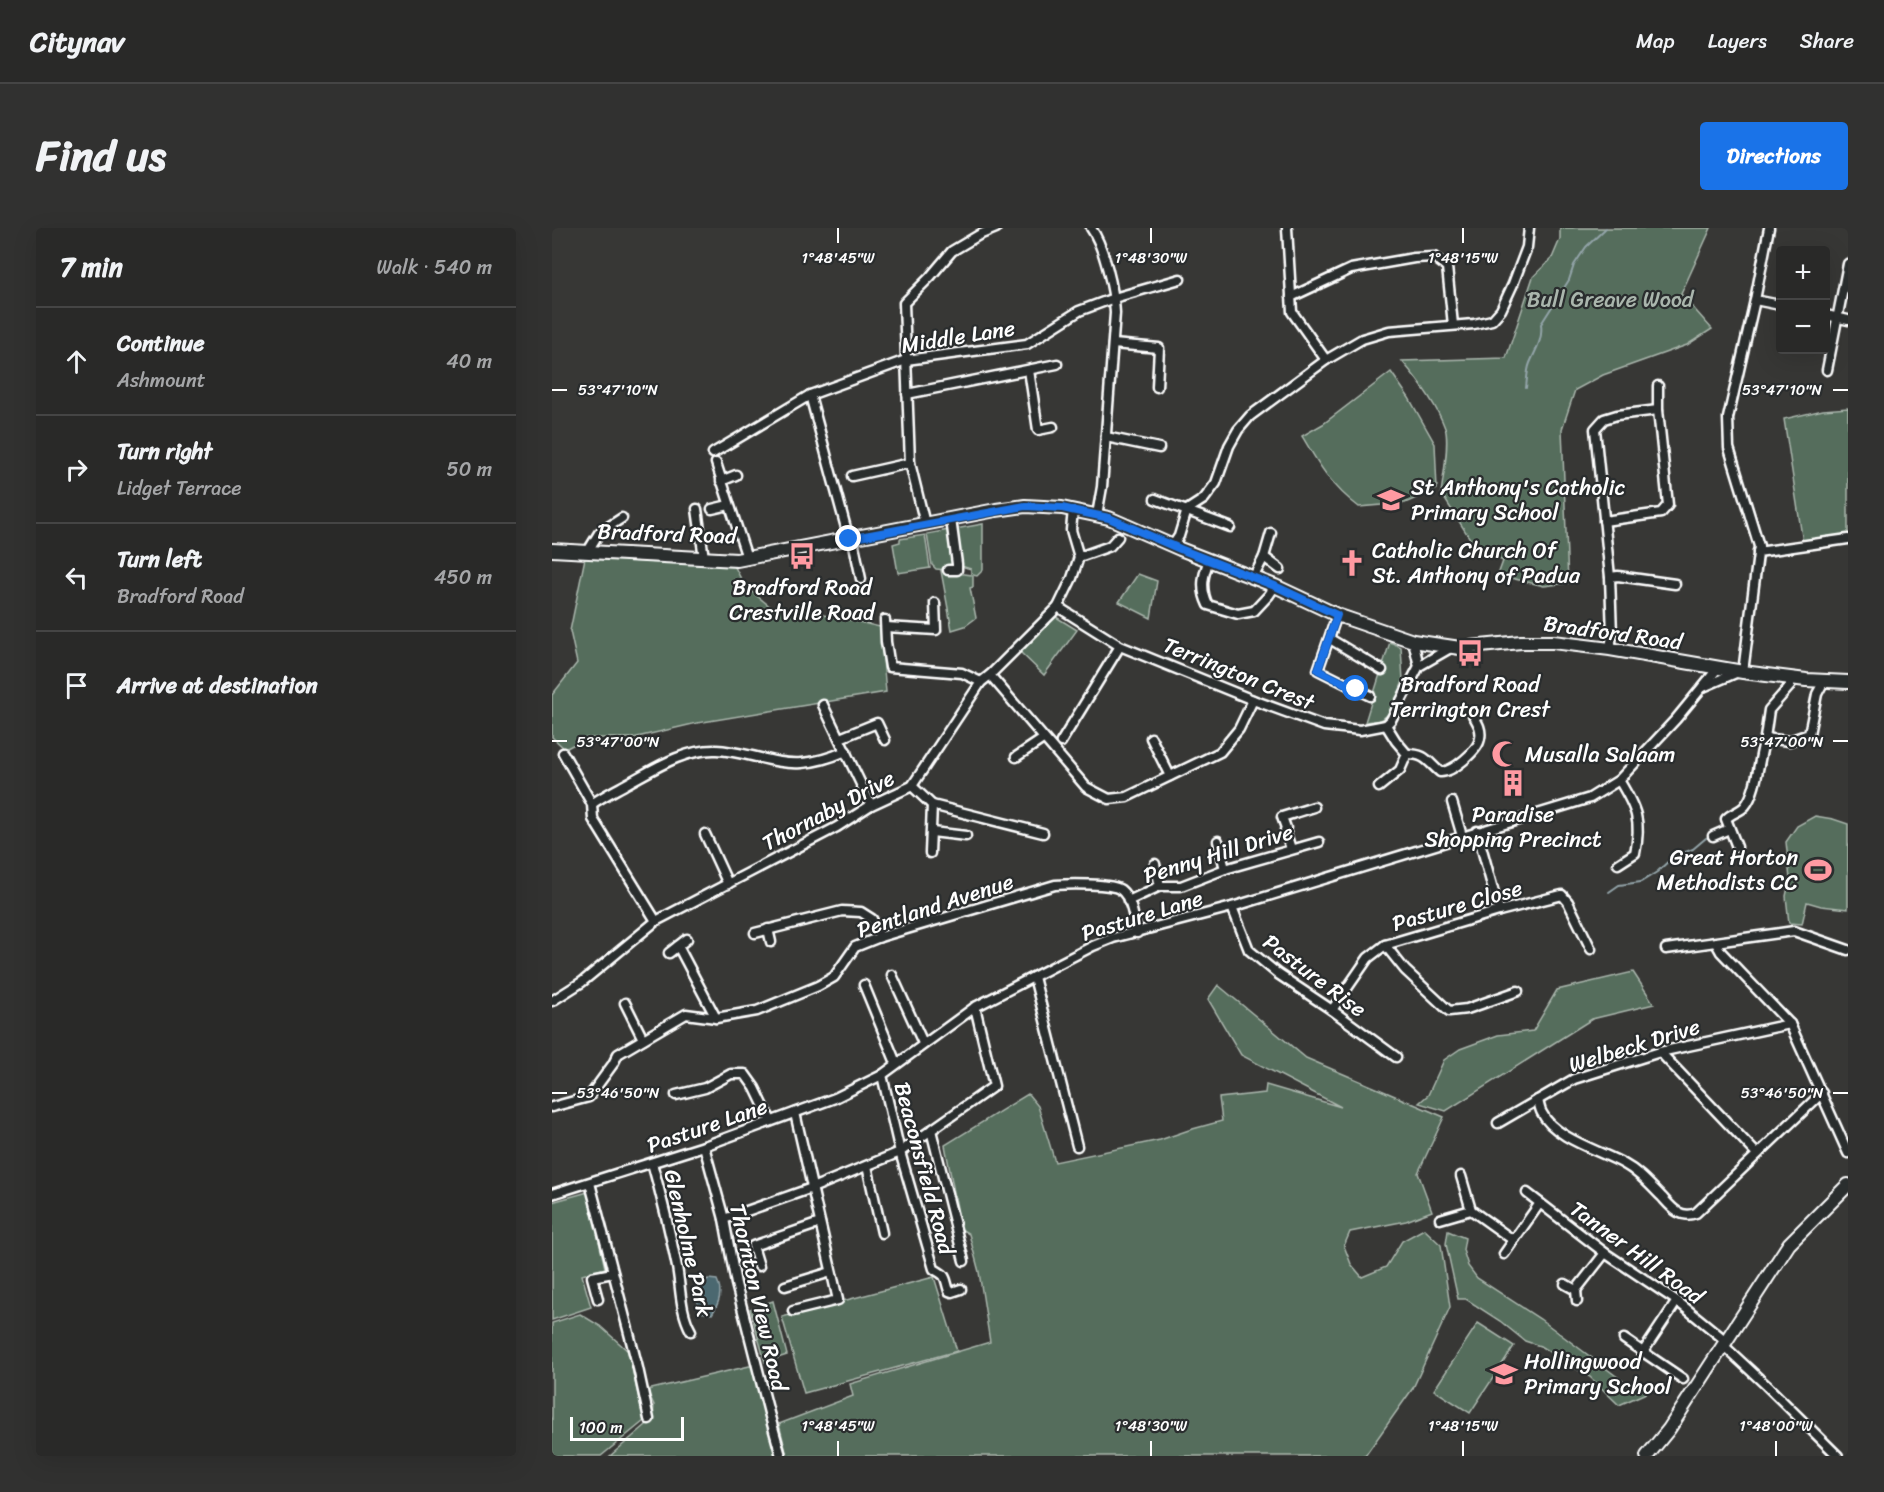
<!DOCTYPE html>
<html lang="en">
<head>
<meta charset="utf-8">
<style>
  body { margin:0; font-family:Sriracha,sans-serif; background:#313130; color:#f1f3f6 }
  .controls { position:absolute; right:18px; top:18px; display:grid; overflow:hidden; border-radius:6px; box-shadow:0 6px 24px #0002 }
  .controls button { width:54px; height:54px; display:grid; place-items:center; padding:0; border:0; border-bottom:2px solid #454545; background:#292928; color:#f1f3f6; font:30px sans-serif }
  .scale { position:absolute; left:18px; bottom:15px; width:114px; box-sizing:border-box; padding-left:6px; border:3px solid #fff; border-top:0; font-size:16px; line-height:21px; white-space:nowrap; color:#fff; -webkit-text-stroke:4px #2a2d2e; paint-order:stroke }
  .stop { position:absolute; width:18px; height:18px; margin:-14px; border:4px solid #1a73e8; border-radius:50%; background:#fff }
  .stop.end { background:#1a73e8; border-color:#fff; box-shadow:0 2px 6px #0008 }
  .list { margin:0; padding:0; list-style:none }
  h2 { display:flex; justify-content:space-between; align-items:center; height:78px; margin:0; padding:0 24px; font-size:26px }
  h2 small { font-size:20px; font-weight:400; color:#a5a6a8 }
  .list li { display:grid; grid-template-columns:39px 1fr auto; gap:18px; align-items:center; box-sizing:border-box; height:108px; padding:0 24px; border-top:2px solid #454545 }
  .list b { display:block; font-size:22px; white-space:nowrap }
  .list p { margin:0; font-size:20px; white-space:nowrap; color:#a5a6a8 }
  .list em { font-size:20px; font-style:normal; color:#a5a6a8 }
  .icon { flex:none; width:33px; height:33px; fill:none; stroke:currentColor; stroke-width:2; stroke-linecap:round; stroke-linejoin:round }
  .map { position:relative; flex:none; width:1296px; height:1228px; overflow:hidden; border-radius:6px }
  header { display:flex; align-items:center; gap:36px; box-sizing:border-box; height:84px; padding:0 30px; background:#292928; border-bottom:2px solid #454545 }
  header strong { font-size:28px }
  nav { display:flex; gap:33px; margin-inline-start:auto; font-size:21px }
  .intro { display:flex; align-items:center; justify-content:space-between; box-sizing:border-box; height:144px; padding:0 36px }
  h1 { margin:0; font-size:42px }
  .button { padding:15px 27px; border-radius:6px; background:#1a73e8; color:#fff; font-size:21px; font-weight:700 }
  main { display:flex; gap:36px; padding:0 36px }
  aside { flex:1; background:#292928; border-radius:6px; box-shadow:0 6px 24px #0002 }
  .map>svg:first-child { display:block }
  .green { fill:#546d5b; stroke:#aab6ad; stroke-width:1.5 }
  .water { fill:#4b676f; stroke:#93a4a9; stroke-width:1.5 }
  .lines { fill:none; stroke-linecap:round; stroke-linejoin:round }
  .stream { stroke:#93a4a9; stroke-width:2 }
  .street-casing { stroke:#fff; stroke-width:13 }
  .secondary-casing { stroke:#fff; stroke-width:16 }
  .street { stroke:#2a2d2e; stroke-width:8 }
  .secondary { stroke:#2a2d2e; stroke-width:12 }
  .route { stroke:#1a73e8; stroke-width:8 }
  .ticks { fill:none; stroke:#fff; stroke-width:2 }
  .labels { text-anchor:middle; stroke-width:4.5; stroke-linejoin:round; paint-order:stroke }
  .park-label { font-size:22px; fill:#aab6ad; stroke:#2a2d2e }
  .street-label { font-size:22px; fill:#fff; stroke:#2a2d2e }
  .poi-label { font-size:22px; fill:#fff; stroke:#2a2d2e; text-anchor:start }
  .ticks-label { font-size:15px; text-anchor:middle; fill:#fff; stroke:#2a2d2e; stroke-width:4.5; stroke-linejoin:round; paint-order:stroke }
</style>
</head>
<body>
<header>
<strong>Citynav</strong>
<nav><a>Map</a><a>Layers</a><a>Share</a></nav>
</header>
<div class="intro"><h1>Find us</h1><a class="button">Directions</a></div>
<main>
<aside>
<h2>7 min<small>Walk · 540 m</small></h2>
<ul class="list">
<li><svg class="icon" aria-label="ahead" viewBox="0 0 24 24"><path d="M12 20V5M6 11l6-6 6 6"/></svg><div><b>Continue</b><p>Ashmount</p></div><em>40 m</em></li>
<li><svg class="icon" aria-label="right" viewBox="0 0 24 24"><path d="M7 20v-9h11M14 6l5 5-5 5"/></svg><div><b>Turn right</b><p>Lidget Terrace</p></div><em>50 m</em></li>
<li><svg class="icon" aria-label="left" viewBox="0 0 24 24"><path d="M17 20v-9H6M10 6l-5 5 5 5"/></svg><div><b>Turn left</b><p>Bradford Road</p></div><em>450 m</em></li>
<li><svg class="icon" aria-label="arrive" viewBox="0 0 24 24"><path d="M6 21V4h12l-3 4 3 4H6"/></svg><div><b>Arrive at destination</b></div></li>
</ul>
</aside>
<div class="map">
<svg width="1296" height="1228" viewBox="0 0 1296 1228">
  <rect width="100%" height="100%" fill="#373735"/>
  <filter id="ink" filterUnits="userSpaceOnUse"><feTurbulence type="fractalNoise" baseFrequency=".0167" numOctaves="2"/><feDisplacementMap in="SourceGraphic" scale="12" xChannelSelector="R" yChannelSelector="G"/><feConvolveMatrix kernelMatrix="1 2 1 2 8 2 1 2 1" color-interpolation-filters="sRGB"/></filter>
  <g filter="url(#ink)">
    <g class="green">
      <path d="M1008,0h151l-30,66 31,35 -25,16 -84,30 -28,15 -13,39 6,154 -24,3 -46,-11 5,-14 -29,-16 -33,-52c2,-15 9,-51 4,-65 -9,-25 -26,-47 -43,-67l104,-3 27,-81 19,-19 8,-19z"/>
      <path d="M839,144l18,26 26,46 2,45 -32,14 -46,4c-28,-21 -40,-42 -57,-71l21,-12z"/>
      <path d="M1296,180v128l-45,7 -19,-124 39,-9z"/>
      <path d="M431,296v46l-6,6 -4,-1v12l-3,1 6,30 -11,8 -13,4 -11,-59 30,4v-6l-10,-3 -6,-37z"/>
      <path d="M397,302l4,34 -7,6 -10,-1 -4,-4 -5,-31z"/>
      <path d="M373,307l5,33 -32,5 -5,-29 7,-2v-3z"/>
      <path d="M33,330l149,7 6,12 12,15 19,15 71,11 38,9 6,65 -189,31 -64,15h-47l-21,11 -13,-12v-42l25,-32 -7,-32z"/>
      <path d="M586,346l19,7 -6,37 -32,-16z"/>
      <path d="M504,389l21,13 -33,45 -25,-24z"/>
      <path d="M838,414l11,5 2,34 -11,30 -11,9 -16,2z"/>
      <path d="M1263,588l18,3 15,5v85l-27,-3 -14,-4 -5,22 -13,-1 -3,-27 4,-17 -4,-37 11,-16z"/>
      <path d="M1081,744l21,32 -62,15 -146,92 -27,-8 9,-8 16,-35 16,-11 38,-14 35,-4 24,-41z"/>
      <path d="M666,757l88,73 138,59 -26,56 14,38 -26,10 -56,11 -6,14 7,18 11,13 24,-10 16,-26 22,-12 17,16 9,62 -37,81 -48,68h-578l-8,-32 74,-28 -3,-12 140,-42 -11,-70 -10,-38 -8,-5 -16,-84 83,-51 10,12 17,56 105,-22 29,-10 33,-9 -3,-23 46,-5 1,-8 75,22 -100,-52 -33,-56z"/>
      <path d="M36,964l17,76 -23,7 9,32 -39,13v-118z"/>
      <path d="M896,1003l17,7 -2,12 5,16 9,12 63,41 91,68 24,2 -36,16 -29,-28 -50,-31 -15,-5 -25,-20 -34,-22h-8l-12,-55z"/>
      <path d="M382,1049l23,74 -153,42 -22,-76z"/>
      <path d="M221,1073l14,54 -22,7 -15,-53z"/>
      <path d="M28,1086l20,12 28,25 16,70 -43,35h-49v-133z"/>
      <path d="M926,1095l36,23 -44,67 -36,-23z"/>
      <path d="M202,1137l24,91h-168l43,-37 1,-14 -7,-15z"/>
    </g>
    <path class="water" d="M156,1051l9,1c6,13 2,23 -5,34l-12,-2c-5,-14 -2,-23 8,-33z"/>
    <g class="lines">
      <g class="stream">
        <path d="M974,160c1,-8 1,-18 4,-25 6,-14 13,-23 11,-39l28,-44 5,-15 12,-18 20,-19"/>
        <path d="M1057,664l10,-7 22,-3 16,-10 16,-15 20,-8 13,-11"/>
      </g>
      <defs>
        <g id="street">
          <path d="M539,0c13,18 23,62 24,85l-13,174 -5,28"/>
          <path d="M735,0l5,84 34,48"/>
          <path d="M739,69l60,-28 63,-11 20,-1 13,10 6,58"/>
          <path d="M1203,72l25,5"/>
          <path d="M1274,87l22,5"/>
          <path d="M561,116l46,4 -2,39"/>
          <path d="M477,142l9,60 15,-3"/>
          <path d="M1275,142l21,-106"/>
          <path d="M355,166l150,-30"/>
          <path d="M258,167l39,144"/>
          <path d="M554,209l53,11"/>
          <path d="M161,225l97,-58 96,-35 121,-16 52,-33 35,-13 66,-19"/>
          <path d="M164,235l31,95"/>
          <path d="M300,248l58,-13"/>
          <path d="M169,253l15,-6"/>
          <path d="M603,271l75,28"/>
          <path d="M145,281l7,49"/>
          <path d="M160,281l17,-4"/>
          <path d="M521,282l-2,20 8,27"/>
          <path d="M1052,293l57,-8 7,-8 -10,-95v-24"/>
          <path d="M373,296l-15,-61 -6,-160 26,-26 22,-26 27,-16 17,-7"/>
          <path d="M298,311l4,6 7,34"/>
          <path d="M621,317l6,-9 8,-26 17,-11 12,-16 13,-37 9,-16 12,-14 76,-56 36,-21 27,-8 85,-7 18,-4 9,-10 12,-26 14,-37 2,-19"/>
          <path d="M36,323l11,-18 23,-15"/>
          <path d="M1206,324l90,-13"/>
          <path d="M712,329l16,12"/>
          <path d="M657,332c-6,15 -9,29 -1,45l30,9 16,-3 15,-16 6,-9"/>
          <path d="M396,342h9v-6l-6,-45"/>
          <path d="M1058,349l8,-1 57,8"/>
          <path d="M701,350l11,-21 7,-24"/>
          <path d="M506,379l62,39 133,54 71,26 36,4 26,-5 5,-5 28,-54"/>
          <path d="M785,387l-19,55 52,26"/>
          <path d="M333,392l1,22 4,25 72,6 19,9"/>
          <path d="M334,399l50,3 -1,-27"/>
          <path d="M778,411l52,31"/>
          <path d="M861,413l6,25 33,-19"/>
          <path d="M1058,421l2,-14 -2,-58 -15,-148 9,-10 13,-4 41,-5"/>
          <path d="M1191,444l16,-126 -30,-98 -1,-30 27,-118 14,-72"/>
          <path d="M438,447l96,112 23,12 18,-2 93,-45 19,-23 14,-29"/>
          <path d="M1238,450v8l-21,24 -4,28 24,3 20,-7 8,-40 7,-13"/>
          <path d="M1151,459l35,-15"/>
          <path d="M271,477l48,100"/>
          <path d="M288,510l37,-15 8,17"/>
          <path d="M599,510l19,38"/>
          <path d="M509,514l59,-96"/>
          <path d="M11,525l29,51 1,15 63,102"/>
          <path d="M855,526c19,0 20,7 33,18 12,1 39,-22 40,-34 2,-9 -3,-16 -7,-23"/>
          <path d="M464,529l27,-18"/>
          <path d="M360,558l20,19 111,28"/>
          <path d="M827,559l21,-17 7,-16 -11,-13 -10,-16"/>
          <path d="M900,574l10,34"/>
          <path d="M40,576c11,-8 24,-14 36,-21 26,-14 56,-34 88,-33 29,1 57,15 86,13 16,-1 30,-6 44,-12"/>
          <path d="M925,603l22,80"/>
          <path d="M380,604l34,4"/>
          <path d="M153,606l23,50"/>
          <path d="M1161,608l16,-7"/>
          <path d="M666,613l7,28"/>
          <path d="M1185,619l-11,-28c5,-6 14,-7 19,-13 12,-14 14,-49 20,-68"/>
          <path d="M739,621l-6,-19 1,-2 -4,-11 32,-10"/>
          <path d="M378,625l2,-48"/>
          <path d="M603,636l5,22"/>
          <path d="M1066,636l17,-11c7,-32 1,-45 -16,-73"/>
          <path d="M576,673l32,-15h21l44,-17 94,-27"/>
          <path d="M680,679l17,43 29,24 54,36 64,47"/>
          <path d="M216,701l3,13"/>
          <path d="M203,705l87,-22 19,1 11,7 8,18"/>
          <path d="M1164,715l5,9 69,72 58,129"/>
          <path d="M833,717l20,25 44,41 18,-2 51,-18"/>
          <path d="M126,718l38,72"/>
          <path d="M1114,721l128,-18 54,19"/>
          <path d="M117,725l18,-14"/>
          <path d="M340,747l31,68"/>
          <path d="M482,749l43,169"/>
          <path d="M312,757l32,78"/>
          <path d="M0,773l30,-19 74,-61 181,-94 34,-22 41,-19 69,-104 9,-7 68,-68 14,-29 7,-21 31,-11 8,-9"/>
          <path d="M73,775l18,36"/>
          <path d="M780,782l36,-52 17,-13 114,-34 63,-16 6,7 23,47"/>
          <path d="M1108,824l97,102"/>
          <path d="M330,847l18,77 34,117c14,8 10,7 15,22l3,1 9,-3"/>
          <path d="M124,867l29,-7 26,-14h14l10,14 16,33"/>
          <path d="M986,872c1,4 2,10 4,13 12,25 59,38 82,51 15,8 26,21 38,33 10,11 18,22 34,16l126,-120"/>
          <path d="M0,879l37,-10 24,-33 5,-10 68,-40 30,4 41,-7 61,-25 16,-9 21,-30 25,-10 175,-52c12,-1 58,-2 66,5 11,9 13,30 16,43"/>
          <path d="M946,895l76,-44 86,-27 130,-28"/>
          <path d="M379,902l33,131"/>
          <path d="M152,918l20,73 12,65 33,129 12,43"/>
          <path d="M100,935c10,35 18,69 25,104 4,22 3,44 14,64"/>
          <path d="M315,938l15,67"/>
          <path d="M909,948l10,34 42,30"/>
          <path d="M38,955l48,185 11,51"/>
          <path d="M975,965l78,60 72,48 49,40"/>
          <path d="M0,966l152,-48 131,-48 47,-23 93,-68 118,-61 20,-8 119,-31 358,-109 29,-18 57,-61 42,-51"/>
          <path d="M172,991l88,-31 88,-36 94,-66 -19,-79"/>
          <path d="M888,991l31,-9"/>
          <path d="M952,1026l36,-51"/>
          <path d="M207,1038l-6,-20 67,-23"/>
          <path d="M1013,1056l11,6 1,11"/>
          <path d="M233,1058l46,-14"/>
          <path d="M1024,1062l29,-37"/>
          <path d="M46,1071l-6,-22 21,-4"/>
          <path d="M241,1083l45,-11 -43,-187"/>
          <path d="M1072,1111l59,40"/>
          <path d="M1171,1117l43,40 72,71"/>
          <path d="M1091,1124l34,-51"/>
        </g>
        <g id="secondary">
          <path d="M0,322l185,10 259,-50 29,-4 37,2 47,10 71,31 95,37 62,29 76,26 47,7 61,-6h32l57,7 133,23 63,8 42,2"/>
          <path d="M1095,1228l22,-27 120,-185 59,-59"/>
        </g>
      </defs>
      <use href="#street" class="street-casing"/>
      <use href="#secondary" class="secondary-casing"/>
      <use href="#street" class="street"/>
      <use href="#secondary" class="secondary"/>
    </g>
  </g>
  <g class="lines" filter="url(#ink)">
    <path class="route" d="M297,311l176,-33 37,2 47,10 71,31 95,37 62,29 -19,55 38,19"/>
  </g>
  <path class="ticks" d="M286,0v15M599,0v15M911,0v15M0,162h15M1281,162h15M0,513h15M1281,513h15M0,865h15M1281,865h15M286,1213v15M599,1213v15M911,1213v15M1224,1213v15"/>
  <defs>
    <symbol id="school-bare" viewBox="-9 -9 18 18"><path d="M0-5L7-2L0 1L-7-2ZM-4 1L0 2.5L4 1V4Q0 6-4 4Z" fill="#ff9aa2" stroke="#2a2d2e" stroke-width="2.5" paint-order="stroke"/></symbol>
    <symbol id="bus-bare" viewBox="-9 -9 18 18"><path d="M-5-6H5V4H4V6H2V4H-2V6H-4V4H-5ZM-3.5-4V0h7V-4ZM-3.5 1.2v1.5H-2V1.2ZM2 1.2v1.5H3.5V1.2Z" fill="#ff9aa2" stroke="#2a2d2e" stroke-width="2.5" paint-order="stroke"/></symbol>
    <symbol id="church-bare" viewBox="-9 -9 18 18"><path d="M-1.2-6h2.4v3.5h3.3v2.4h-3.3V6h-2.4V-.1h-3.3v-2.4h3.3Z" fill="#ff9aa2" stroke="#2a2d2e" stroke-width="2.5" paint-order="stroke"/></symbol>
    <symbol id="mosque-bare" viewBox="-9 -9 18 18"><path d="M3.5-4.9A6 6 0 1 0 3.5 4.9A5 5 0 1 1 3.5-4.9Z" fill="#ff9aa2" stroke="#2a2d2e" stroke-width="2.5" paint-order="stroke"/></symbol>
    <symbol id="building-bare" viewBox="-9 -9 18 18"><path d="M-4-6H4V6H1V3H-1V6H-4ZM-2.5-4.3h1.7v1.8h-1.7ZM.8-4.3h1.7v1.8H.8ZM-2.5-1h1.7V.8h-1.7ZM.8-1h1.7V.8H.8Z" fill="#ff9aa2" stroke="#2a2d2e" stroke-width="2.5" paint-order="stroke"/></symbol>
    <symbol id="stadium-bare" viewBox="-9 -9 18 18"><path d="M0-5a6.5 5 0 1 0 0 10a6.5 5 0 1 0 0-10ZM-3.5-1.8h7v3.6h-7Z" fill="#ff9aa2" stroke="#2a2d2e" stroke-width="2.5" paint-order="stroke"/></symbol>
  </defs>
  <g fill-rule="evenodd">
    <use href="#school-bare" x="820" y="253" width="38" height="38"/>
    <use href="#bus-bare" x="231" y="309" width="38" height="38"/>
    <use href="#church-bare" x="781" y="316" width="38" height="38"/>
    <use href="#bus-bare" x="899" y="406" width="38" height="38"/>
    <use href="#mosque-bare" x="934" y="507" width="38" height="38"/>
    <use href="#building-bare" x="942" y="536" width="38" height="38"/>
    <use href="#stadium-bare" x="1247" y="623" width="38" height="38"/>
    <use href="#school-bare" x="933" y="1127" width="38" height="38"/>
  </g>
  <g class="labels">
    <g class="park-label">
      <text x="1058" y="79">Bull Greave Wood</text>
    </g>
    <g class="street-label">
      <text transform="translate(406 108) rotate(-9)" y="8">Middle Lane</text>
      <text transform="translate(115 305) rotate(2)" y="8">Bradford Road</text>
      <text transform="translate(1061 404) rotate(8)" y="8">Bradford Road</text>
      <text transform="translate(687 445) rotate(22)" y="8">Terrington Crest</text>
      <text transform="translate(276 582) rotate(-28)" y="8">Thornaby Drive</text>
      <text transform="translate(666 625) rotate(-17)" y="8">Penny Hill Drive</text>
      <text transform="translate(383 677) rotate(-18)" y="8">Pentland Avenue</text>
      <text transform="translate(905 677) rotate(-16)" y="8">Pasture Close</text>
      <text transform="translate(590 687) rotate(-17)" y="8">Pasture Lane</text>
      <text transform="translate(763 747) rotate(37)" y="8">Pasture Rise</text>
      <text transform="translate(1082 817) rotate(-17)" y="8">Welbeck Drive</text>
      <text transform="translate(155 897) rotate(-19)" y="8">Pasture Lane</text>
      <text transform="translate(373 940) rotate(75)" y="8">Beaconsfield Road</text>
      <text transform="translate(137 1015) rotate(77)" y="8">Glenholme Park</text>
      <text transform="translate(1085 1024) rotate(36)" y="8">Tanner Hill Road</text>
      <text transform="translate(207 1069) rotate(77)" y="8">Thornton View Road</text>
    </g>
    <g class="poi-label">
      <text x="859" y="267">St Anthony's Catholic<tspan x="859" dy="25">Primary School</tspan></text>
      <text x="820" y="330">Catholic Church Of<tspan x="820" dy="25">St. Anthony of Padua</tspan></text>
      <text x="250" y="367" text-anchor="middle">Bradford Road<tspan x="250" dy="25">Crestville Road</tspan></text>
      <text x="918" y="464" text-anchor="middle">Bradford Road<tspan x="918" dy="25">Terrington Crest</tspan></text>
      <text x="973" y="534">Musalla Salaam</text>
      <text x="961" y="594" text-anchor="middle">Paradise<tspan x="961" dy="25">Shopping Precinct</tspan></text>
      <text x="1246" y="637" text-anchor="end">Great Horton<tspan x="1246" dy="25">Methodists CC</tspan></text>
      <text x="972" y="1141">Hollingwood<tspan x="972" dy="25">Primary School</tspan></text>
    </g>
  </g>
  <g class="ticks-label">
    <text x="286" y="35">1°48'45"W</text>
    <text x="599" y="35">1°48'30"W</text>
    <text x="911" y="35">1°48'15"W</text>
    <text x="66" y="167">53°47'10"N</text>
    <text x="1230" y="167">53°47'10"N</text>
    <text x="66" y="519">53°47'00"N</text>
    <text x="1230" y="519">53°47'00"N</text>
    <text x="66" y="870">53°46'50"N</text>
    <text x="1230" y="870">53°46'50"N</text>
    <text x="286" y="1203">1°48'45"W</text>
    <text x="599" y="1203">1°48'30"W</text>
    <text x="911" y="1203">1°48'15"W</text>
    <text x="1224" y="1203">1°48'00"W</text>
  </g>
</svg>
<div class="controls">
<button>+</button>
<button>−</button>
</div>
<div class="scale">100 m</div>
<div class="stop" style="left:804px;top:461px"></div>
<div class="stop end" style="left:297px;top:311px"></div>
</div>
</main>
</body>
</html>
